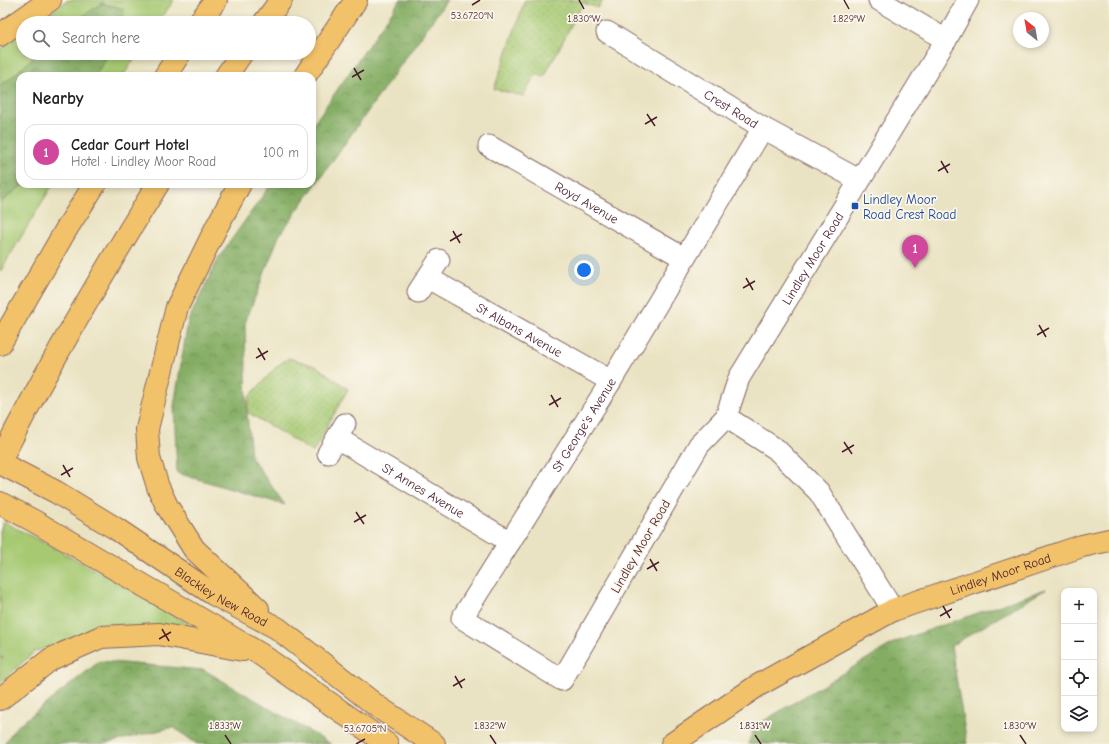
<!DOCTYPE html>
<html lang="en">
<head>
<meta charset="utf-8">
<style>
  body { margin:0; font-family:"Comic Neue",sans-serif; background:#f6f6f6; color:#202124 }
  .controls { position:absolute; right:12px; bottom:12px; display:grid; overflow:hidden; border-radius:8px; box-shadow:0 2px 6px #0003 }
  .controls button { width:36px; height:36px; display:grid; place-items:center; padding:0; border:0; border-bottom:1px solid #e0e0e0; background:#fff; color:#202124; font:20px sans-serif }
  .compass { position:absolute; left:1013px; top:12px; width:36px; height:36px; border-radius:50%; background:#fff; box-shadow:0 2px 6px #0003; rotate:329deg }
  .you { position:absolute; left:584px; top:270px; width:14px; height:14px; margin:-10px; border:3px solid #fff; border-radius:50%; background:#1a73e8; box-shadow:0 0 0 6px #1a73e833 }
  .badge { display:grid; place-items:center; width:26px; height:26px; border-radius:50%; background:#d1495b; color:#fff; font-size:13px; font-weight:700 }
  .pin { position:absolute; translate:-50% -33px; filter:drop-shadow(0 1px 2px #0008) }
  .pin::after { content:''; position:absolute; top:21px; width:14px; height:12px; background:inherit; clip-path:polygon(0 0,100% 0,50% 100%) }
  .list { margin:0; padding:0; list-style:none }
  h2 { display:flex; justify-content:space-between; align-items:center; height:52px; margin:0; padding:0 16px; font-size:17px }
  h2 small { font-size:13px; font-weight:400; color:#757577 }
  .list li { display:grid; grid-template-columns:26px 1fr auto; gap:12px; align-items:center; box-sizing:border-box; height:56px; margin:0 8px 8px; padding:0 8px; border:1px solid #e0e0e0; border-radius:12px }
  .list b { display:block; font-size:15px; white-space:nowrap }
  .list p { margin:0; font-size:13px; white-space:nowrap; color:#757577 }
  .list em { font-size:13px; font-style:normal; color:#757577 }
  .icon { flex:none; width:22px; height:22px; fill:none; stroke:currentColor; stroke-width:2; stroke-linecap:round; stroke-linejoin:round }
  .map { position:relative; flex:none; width:1109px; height:744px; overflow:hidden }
  .search { position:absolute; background:#fff; box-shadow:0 2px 6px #0003; left:16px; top:16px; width:300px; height:44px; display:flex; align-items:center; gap:10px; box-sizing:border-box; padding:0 14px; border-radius:22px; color:#757577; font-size:15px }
  .panel { position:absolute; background:#fff; box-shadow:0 2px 6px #0003; left:16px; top:72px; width:300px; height:116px; border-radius:12px }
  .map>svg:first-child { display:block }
  .grass { fill:#a6c972; stroke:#78744e }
  .forest { fill:url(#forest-crowns); stroke:#676648 }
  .park { fill:url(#park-dots); stroke:#78744e }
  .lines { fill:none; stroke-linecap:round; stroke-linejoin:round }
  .street-casing { stroke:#826460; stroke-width:23 }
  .primary-casing { stroke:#826460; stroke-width:24 }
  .highway-casing { stroke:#826460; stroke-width:24 }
  .street { stroke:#fff; stroke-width:21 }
  .primary { stroke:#f2c26a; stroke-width:22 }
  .highway { stroke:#f2c26a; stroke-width:22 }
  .ticks { fill:none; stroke:#4a1f2b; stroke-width:1.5 }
  .transit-dot { fill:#1a4fb4; stroke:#fbf7ec; stroke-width:1.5 }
  .labels { text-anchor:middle; stroke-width:3.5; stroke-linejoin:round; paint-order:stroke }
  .street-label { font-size:13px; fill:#4a1f2b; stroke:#fbf7ec }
  .transit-label { font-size:13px; fill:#164399; stroke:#fbf7ec; text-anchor:start }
  .ticks-label { font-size:10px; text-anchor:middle; fill:#4a1f2b; stroke:#fbf7ec; stroke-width:3.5; stroke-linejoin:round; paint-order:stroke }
</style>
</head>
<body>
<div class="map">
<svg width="1109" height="744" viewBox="0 0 1109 744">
  <defs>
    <pattern id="forest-crowns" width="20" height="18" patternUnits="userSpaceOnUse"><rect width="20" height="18" fill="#84ad64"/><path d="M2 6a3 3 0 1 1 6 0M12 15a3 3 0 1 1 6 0" fill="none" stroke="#6e8c53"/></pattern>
    <pattern id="park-dots" width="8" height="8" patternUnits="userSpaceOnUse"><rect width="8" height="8" fill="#a6c972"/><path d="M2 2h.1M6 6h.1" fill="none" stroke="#90ac63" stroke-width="1.8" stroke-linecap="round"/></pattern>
  </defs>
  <rect width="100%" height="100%" fill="#fbf7ec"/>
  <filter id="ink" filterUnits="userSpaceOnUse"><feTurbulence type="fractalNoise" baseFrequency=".025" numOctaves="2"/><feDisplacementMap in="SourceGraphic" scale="8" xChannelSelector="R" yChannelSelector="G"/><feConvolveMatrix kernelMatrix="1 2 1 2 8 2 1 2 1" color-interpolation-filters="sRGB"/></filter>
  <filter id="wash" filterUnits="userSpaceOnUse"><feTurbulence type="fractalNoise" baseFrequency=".012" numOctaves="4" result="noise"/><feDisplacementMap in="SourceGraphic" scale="16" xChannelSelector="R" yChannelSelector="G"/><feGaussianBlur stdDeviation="0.9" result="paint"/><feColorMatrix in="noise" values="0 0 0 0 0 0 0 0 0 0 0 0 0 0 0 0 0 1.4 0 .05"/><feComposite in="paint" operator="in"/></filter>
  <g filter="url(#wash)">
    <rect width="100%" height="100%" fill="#eae3c3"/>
    <g class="grass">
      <path d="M68,0h106l-16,23h-34l-1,-14 -21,-6 -29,20h-36z"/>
      <path d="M23,33v20h16l-32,28 -7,4v-35z"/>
      <path d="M109,53h29l-15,23h-28z"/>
      <path d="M24,184h29l-53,88v-69z"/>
      <path d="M4,522l109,57 77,46 2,4 -104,3 -54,20 -34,31v-22l4,-4 -4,2v-129z"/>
    </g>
    <g class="forest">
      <path d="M400,0h47l-168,236 -34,87 2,89 4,45 34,48 -108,-32 -3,-67 14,-85 31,-64 52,-73h41v-58z"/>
      <path d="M102,3l21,6 1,14h-51z"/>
      <path d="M39,53h70l-14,23h-75v108h4l-24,19v-118l7,-4z"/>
      <path d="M1046,589l-95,57 16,98h-219l7,-18 140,-84z"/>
      <path d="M100,661l104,9 127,74h-134l-24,-17 -69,17h-100l11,-16z"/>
    </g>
    <g class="park">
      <path d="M525,0h78l-5,8 -15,-5 -39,74 -8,-3 -13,22 -29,-7z"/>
      <path d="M289,358l27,8 32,23 -35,63 -66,-40 2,-15 28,-31z"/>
    </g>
  </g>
  <g filter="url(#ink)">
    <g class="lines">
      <defs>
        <g id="street">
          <path d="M879,0l67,40"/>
          <path id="s1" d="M607,32l156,96 96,52"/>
          <path id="s2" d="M489,146l195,112"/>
          <path id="s3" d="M428,278l183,103"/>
          <path d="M418,292l21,-32"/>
          <path id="s4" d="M726,417l-27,28 -137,235 -100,-62 149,-237 152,-253"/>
          <path id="s5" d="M337,438l173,104"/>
          <path d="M328,453l17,-29"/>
          <path id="s6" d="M893,610l-74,-118 -43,-43 -50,-32 13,-39 207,-338 22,-40"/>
        </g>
        <g id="primary">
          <path id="s7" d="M672,744l85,-58 136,-76 189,-64 27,-6"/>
        </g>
        <g id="highway">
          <path d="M199,23l17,-23"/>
          <path d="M264,23l17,-23"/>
          <path d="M0,35l50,-35"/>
          <path d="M165,76l15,-23"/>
          <path d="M226,76l16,-23"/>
          <path d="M305,76l51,-76"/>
          <path d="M240,184l-23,42 -40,81 -30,122 2,29 9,29 9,19 27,43 64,60"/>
          <path d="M0,344l67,-116 28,-44"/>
          <path d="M0,461c48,-95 102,-187 158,-277"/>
          <path id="s8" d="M0,463l56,29 59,36 98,66 64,34 101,79 56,37"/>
          <path d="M0,503l34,18 226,133 127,90"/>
          <path d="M0,699l51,-40 50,-22 58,-3 84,16"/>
        </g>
      </defs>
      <use href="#street" class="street-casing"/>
      <use href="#primary" class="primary-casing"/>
      <use href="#highway" class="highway-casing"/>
      <use href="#street" class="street"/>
      <use href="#primary" class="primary"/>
      <use href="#highway" class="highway"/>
    </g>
  </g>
  <path class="ticks" d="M579,0l5,9M844,0l5,9M472,5l8,-5M354,68l7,12M352,77l12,-7M647,114l8,12M645,124l12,-7M941,161l7,12M938,171l12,-7M453,231l7,12M450,241l12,-7M746,278l7,12M743,288l12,-7M1039,325l7,12M1037,335l12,-7M258,348l7,12M256,358l12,-7M551,395l7,12M549,405l12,-7M844,442l8,12M842,452l12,-7M63,465l7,12M61,475l12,-7M356,512l8,12M354,522l12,-7M650,559l7,12M647,569l12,-7M943,606l7,12M940,616l12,-7M162,629l7,12M159,639l12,-7M455,676l7,12M453,686l12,-7M225,735l6,9M490,735l6,9M755,735l6,9M1020,735l6,9M356,744l9,-5"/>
  <rect class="transit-dot" x="851" y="202" width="8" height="8" rx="2"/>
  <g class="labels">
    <g class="street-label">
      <text dy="5" stroke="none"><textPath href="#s1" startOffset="146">Crest Road</textPath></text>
      <text dy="5" stroke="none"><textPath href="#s2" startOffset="113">Royd Avenue</textPath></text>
      <text dy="5" stroke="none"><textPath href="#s6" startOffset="441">Lindley Moor Road</textPath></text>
      <text dy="5" stroke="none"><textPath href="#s3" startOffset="105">St Albans Avenue</textPath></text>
      <text dy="5" stroke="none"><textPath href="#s4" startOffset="657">St George's Avenue</textPath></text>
      <text dy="5" stroke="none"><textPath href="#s5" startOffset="101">St Annes Avenue</textPath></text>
      <text transform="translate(640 546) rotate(-60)" y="5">Lindley Moor Road</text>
      <text dy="5" stroke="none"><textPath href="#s7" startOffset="372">Lindley Moor Road</textPath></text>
      <text dy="5" stroke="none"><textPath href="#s8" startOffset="259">Blackley New Road</textPath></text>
    </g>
    <g class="transit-label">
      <text x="863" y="204">Lindley Moor<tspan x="863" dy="15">Road Crest Road</tspan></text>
    </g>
  </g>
  <g class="ticks-label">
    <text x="472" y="19">53.6720°N</text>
    <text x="584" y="22">1.830°W</text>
    <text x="849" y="22">1.829°W</text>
    <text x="225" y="729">1.833°W</text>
    <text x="490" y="729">1.832°W</text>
    <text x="755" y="729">1.831°W</text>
    <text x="1020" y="729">1.830°W</text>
    <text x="365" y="732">53.6705°N</text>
  </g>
</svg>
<div class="controls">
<button>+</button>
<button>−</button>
<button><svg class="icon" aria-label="locate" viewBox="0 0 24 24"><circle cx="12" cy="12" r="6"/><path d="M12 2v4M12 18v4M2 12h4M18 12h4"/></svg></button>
<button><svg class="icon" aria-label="layers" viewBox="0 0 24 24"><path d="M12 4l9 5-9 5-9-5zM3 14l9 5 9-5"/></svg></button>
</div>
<svg class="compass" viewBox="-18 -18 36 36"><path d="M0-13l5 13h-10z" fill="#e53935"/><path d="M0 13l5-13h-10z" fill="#757577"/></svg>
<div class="you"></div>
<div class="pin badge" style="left:915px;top:268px;background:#d1479c">1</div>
<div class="search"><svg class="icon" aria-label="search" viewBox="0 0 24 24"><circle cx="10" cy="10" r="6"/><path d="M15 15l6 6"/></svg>Search here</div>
<section class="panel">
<h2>Nearby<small></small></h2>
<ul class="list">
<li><span class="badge" style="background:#d1479c">1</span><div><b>Cedar Court Hotel</b><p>Hotel · Lindley Moor Road</p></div><em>100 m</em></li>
</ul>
</section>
</div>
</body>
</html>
